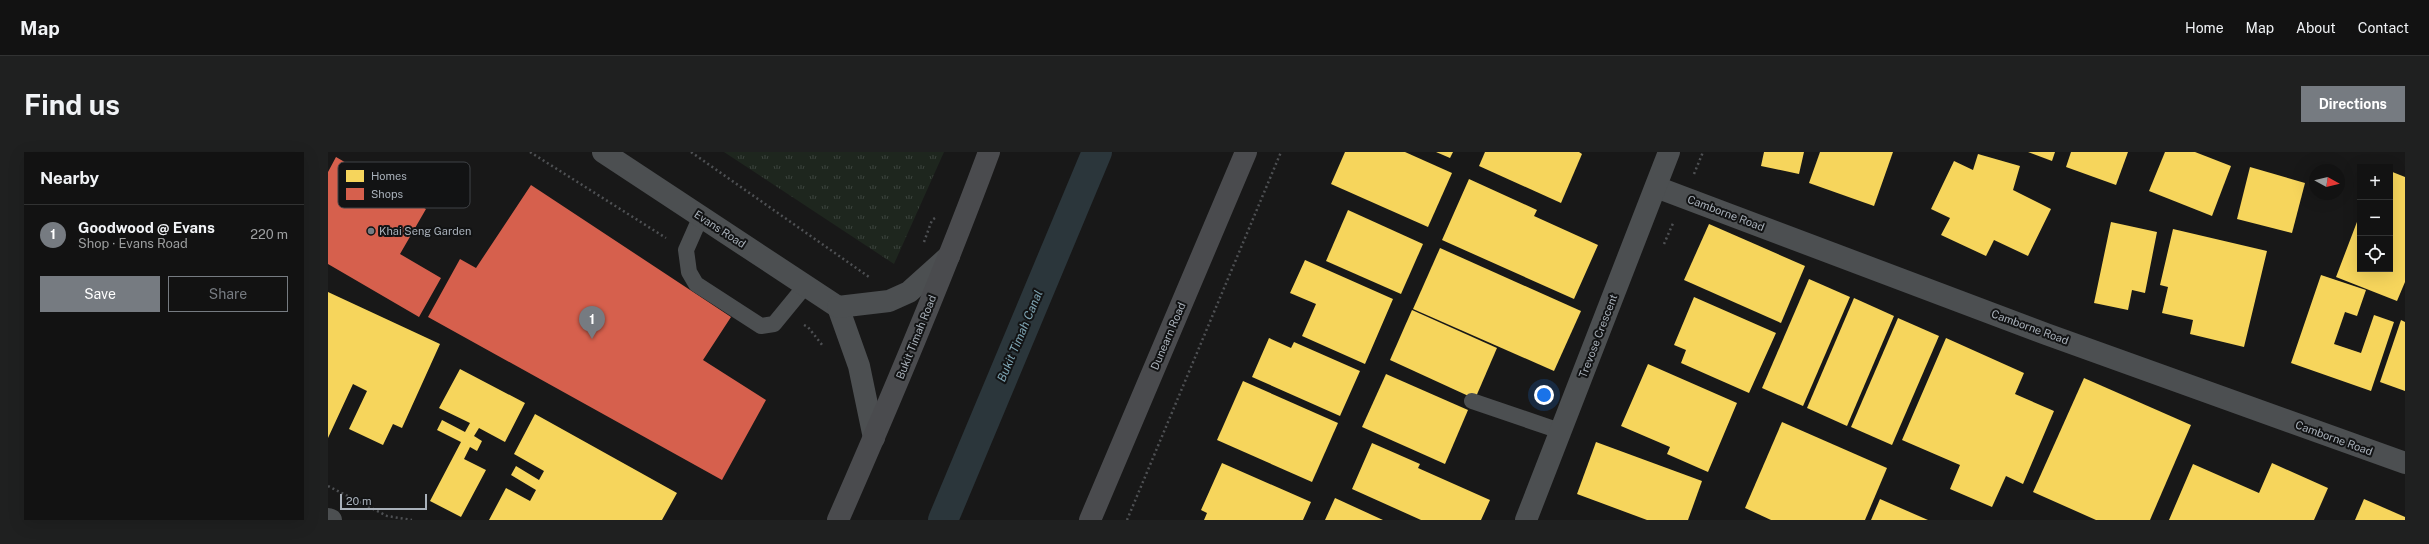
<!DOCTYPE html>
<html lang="en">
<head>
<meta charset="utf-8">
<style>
  body { margin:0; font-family:"Public Sans",sans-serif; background:#1f2020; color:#f1f3f6 }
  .controls { position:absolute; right:12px; top:12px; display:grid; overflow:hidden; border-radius:0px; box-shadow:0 4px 16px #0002 }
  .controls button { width:36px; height:36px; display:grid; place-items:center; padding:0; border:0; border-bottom:1px solid #313232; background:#121212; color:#f1f3f6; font:20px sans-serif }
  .compass { position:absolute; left:1981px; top:12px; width:36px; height:36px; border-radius:50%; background:#121212; box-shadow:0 4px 16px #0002; rotate:98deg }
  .scale { position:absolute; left:12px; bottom:10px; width:87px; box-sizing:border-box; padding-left:4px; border:2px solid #a9b1ba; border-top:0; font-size:11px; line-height:14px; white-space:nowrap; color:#a9b1ba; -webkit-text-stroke:3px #121314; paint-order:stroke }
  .you { position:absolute; left:1216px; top:243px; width:14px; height:14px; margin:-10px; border:3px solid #fff; border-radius:50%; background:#1a73e8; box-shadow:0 0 0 6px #1a73e833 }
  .badge { display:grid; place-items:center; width:26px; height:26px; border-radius:50%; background:#767b81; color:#fff; font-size:13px; font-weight:700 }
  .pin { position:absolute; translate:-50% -33px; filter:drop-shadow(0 1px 2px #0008) }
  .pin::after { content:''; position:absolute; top:21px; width:14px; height:12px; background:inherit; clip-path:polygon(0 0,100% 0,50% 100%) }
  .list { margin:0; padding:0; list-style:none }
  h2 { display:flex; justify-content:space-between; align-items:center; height:52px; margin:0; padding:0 16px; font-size:17px }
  h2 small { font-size:13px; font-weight:400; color:#9c9e9f }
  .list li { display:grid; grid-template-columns:26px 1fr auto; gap:12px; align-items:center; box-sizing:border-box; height:60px; padding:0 16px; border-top:1px solid #313232 }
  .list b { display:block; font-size:15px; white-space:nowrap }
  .list p { margin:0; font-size:13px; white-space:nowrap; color:#9c9e9f }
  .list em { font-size:13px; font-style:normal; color:#9c9e9f }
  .actions { display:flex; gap:8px; padding:12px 16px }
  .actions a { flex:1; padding:9px 0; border:1px solid #767b81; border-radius:0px; text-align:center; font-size:14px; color:#767b81 }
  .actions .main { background:#767b81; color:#fff }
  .icon { flex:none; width:22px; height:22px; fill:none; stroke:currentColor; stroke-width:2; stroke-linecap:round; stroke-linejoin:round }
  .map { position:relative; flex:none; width:2077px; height:368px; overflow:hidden; border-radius:0px }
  header { display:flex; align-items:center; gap:24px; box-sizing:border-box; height:56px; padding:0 20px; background:#121212; border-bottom:1px solid #313232 }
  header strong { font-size:19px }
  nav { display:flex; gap:22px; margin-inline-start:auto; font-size:14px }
  .intro { display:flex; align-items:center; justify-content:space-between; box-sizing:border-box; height:96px; padding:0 24px }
  h1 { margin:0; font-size:28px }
  .button { padding:10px 18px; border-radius:0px; background:#767b81; color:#fff; font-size:14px; font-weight:700 }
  main { display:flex; gap:24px; padding:0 24px }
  aside { flex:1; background:#121212; border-radius:0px; box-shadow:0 4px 16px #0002 }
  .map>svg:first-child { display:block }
  .grass { fill:url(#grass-tufts) }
  .homes { fill:#f6d55c }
  .shops { fill:#d6604d }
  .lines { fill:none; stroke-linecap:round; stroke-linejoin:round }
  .canal { stroke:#2b363b; stroke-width:30 }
  .path { stroke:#4e5053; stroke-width:2.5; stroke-dasharray:2 3; stroke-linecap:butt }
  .service { stroke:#4c4f51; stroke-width:16 }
  .minor { stroke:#4c4f51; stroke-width:22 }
  .tertiary { stroke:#4c4f51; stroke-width:22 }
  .trunk { stroke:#4a4b4e; stroke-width:22 }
  .poi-dot { fill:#767b81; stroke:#121314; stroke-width:1.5 }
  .labels { text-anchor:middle; stroke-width:4; stroke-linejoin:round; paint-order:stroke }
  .street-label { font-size:11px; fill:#a9b1ba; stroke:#121314 }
  .poi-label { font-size:11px; fill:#a9b1ba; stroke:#121314; text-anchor:start }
  .water-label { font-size:12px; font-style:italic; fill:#7fa6b5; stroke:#121314 }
  .key { fill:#121314; stroke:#3f4246; stroke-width:1 }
  .key-label { font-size:11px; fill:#a9b1ba }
</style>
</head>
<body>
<header>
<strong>Map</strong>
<nav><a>Home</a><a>Map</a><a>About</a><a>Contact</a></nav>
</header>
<div class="intro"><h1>Find us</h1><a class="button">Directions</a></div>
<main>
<aside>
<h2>Nearby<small></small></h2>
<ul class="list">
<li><span class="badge">1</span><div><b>Goodwood @ Evans</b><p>Shop · Evans Road</p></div><em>220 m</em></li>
</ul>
<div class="actions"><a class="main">Save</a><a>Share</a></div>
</aside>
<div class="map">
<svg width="2077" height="368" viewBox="0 0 2077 368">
  <defs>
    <pattern id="grass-tufts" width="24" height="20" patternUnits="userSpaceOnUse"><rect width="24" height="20" fill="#1e261e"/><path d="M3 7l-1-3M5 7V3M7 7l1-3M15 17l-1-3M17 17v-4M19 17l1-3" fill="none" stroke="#3c433d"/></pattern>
  </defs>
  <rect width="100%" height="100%" fill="#181818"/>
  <path class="grass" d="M396,0h220l-50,112z"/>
  <g class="homes">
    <path d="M1017,0h60l47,21 -24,54 -97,-43z"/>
    <path d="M1108,0h17l-3,6z"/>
    <path d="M1157,0h94l3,2 -21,49 -82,-37z"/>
    <path d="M1436,0h40l-5,22 -38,-8z"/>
    <path d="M1492,0h73l-19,54 -65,-23z"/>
    <path d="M1700,0h27l-3,9z"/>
    <path d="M1743,0h57l-12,33 -50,-18z"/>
    <path d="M1837,0h30l36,14 -19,50 -63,-25z"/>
    <path d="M1650,2l42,12 -7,24 38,19 -23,47 -34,-16 -8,16 -45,-21 9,-17 -19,-9 23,-48 19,9z"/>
    <path d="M1922,15l55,16 -13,50 -55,-14z"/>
    <path d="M2062,19l15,6v105l-8,19 -61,-24 24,-63v55h30z"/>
    <path d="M1141,27l68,31 -3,6 64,29 -24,54 -132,-59z"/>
    <path d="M1020,58l75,34 -22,50 -75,-33z"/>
    <path d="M1783,70l46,10 -12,61 -13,-3 -4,20 -34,-7z"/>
    <path d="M1381,72l96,42 -24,57 -97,-43z"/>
    <path d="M1845,77l94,22 -23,96 -54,-13 3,-14 -31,-7 6,-26 -8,-2z"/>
    <path d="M1112,96l141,63 -27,60 -141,-62z"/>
    <path d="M977,108l88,39 -28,65 -63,-28 14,-32 -26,-11z"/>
    <path d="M1993,123l45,15 -9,26 -12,-4 -11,32 27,9 13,-38 20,7 -23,69 -80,-28z"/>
    <path d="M1481,127l41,18 -47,109 -41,-18z"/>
    <path d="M0,140l112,52 -38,84 -9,-4 -10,21 -34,-16 18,-38 -14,-7 -25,54z"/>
    <path d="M1366,145l82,36 -27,60 -68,-30 5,-13 -12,-5z"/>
    <path d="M1526,146l40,18 -47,110 -40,-18z"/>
    <path d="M1084,158l85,38 -22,51 -85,-39z"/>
    <path d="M1570,166l41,18 -47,109 -41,-18z"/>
    <path d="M2073,168l4,2v69l-25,-9z"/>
    <path d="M941,186l22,10 3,-6 66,29 -20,45 -88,-39z"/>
    <path d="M1618,186l78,35 -9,21 39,17 -31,73 -17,-8 -14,31 -42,-18 10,-24 -58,-25z"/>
    <path d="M1320,212l89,39 -29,69 -41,-18 3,-7 -49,-21z"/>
    <path d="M132,217l65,34 -20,39 -26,-14 -5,8 8,5 -5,10 -7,-4 -6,12 22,11 -25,47 -31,-16 31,-59 -24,-12 5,-10 23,12 5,-9 -31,-15z"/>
    <path d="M1058,222l82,36 -23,54 -83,-37z"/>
    <path d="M1756,226l107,47 -41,95h-54l-63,-28z"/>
    <path d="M915,229l95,42 -26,59 -95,-42z"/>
    <path d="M207,262l142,79 -15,27h-173l17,-32 24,13 6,-11 -25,-15 5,-9 23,14 5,-9 -30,-17z"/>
    <path d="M1454,270l105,46 -22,52h-94l-26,-12z"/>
    <path d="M1268,290l106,39 -14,39h-41l-70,-26z"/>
    <path d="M1044,291l48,21 -2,4 72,32 -9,20h-60l-69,-31z"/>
    <path d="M894,311l89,39 -8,18h-99l3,-7 -6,-3z"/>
    <path d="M1944,311l56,25 -14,32h-145l24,-56 66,29z"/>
    <path d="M1007,346l48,22h-58z"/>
    <path d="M1552,347l48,21h-57z"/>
    <path d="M2036,347l41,18v3h-50z"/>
  </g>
  <g class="shops">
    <path d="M8,5l90,52 -26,45 41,24 -22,39 -91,-53v-92z"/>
    <path d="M203,33l200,132 -28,43 63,40 -44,80 -294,-163 32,-58 16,9z"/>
  </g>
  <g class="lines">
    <path class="canal" d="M615,368l154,-368"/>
    <g class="path">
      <path d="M202,0l136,86"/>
      <path d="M363,0l178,125"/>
      <path d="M1366,22l9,-22"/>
      <path d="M596,90l8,-22 3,-2"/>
      <path d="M1336,92l10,-23"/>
      <path d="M476,173l4,2 15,19"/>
      <path d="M0,334l59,30 25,4"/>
      <path d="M799,368l154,-368"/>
    </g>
    <g class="service">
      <path d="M373,64l-15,34 3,22 7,12 65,42 13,-2 32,-39"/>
      <path d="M1144,249l88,30"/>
    </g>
    <g class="minor">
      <path d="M1328,35l390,147 359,129"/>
      <path d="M0,367l3,1"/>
      <path d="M1198,368l143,-368"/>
    </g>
    <g class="tertiary">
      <path d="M275,0l235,155 21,59 15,72"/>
      <path d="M510,155l51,-6 20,-9 40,-36"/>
    </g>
    <g class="trunk">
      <path d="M510,368c53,-121 105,-244 151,-368"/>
      <path d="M762,368l156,-368"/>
    </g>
  </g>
  <circle class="poi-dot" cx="43" cy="79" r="4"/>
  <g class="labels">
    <g class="street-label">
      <text transform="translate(1398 61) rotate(21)" y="4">Camborne Road</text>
      <text transform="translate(392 77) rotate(33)" y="4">Evans Road</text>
      <text transform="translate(1702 175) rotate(20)" y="4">Camborne Road</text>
      <text transform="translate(840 184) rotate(-67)" y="4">Dunearn Road</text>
      <text transform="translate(1270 184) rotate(-69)" y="4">Trevose Crescent</text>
      <text transform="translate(588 185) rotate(-68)" y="4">Bukit Timah Road</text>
      <text transform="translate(2006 286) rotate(20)" y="4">Camborne Road</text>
    </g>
    <g class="poi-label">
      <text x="51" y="83">Khai Seng Garden</text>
    </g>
    <g class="water-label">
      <text transform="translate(692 184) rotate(-67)" y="4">Bukit Timah Canal</text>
    </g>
  </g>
  <rect x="10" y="10" width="132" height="46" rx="6" class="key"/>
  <rect x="18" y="18" width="18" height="12" fill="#f6d55c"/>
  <rect x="18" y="36" width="18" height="12" fill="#d6604d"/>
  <g class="key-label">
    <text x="43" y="28">Homes</text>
    <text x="43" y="46">Shops</text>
  </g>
</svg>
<div class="controls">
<button>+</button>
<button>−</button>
<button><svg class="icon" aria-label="locate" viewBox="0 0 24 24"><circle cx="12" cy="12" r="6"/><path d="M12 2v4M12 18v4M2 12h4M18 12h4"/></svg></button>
</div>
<svg class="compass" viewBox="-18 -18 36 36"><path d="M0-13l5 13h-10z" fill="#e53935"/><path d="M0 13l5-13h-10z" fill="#9c9e9f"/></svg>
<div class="scale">20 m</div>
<div class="you"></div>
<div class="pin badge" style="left:264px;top:187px">1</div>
</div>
</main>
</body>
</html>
